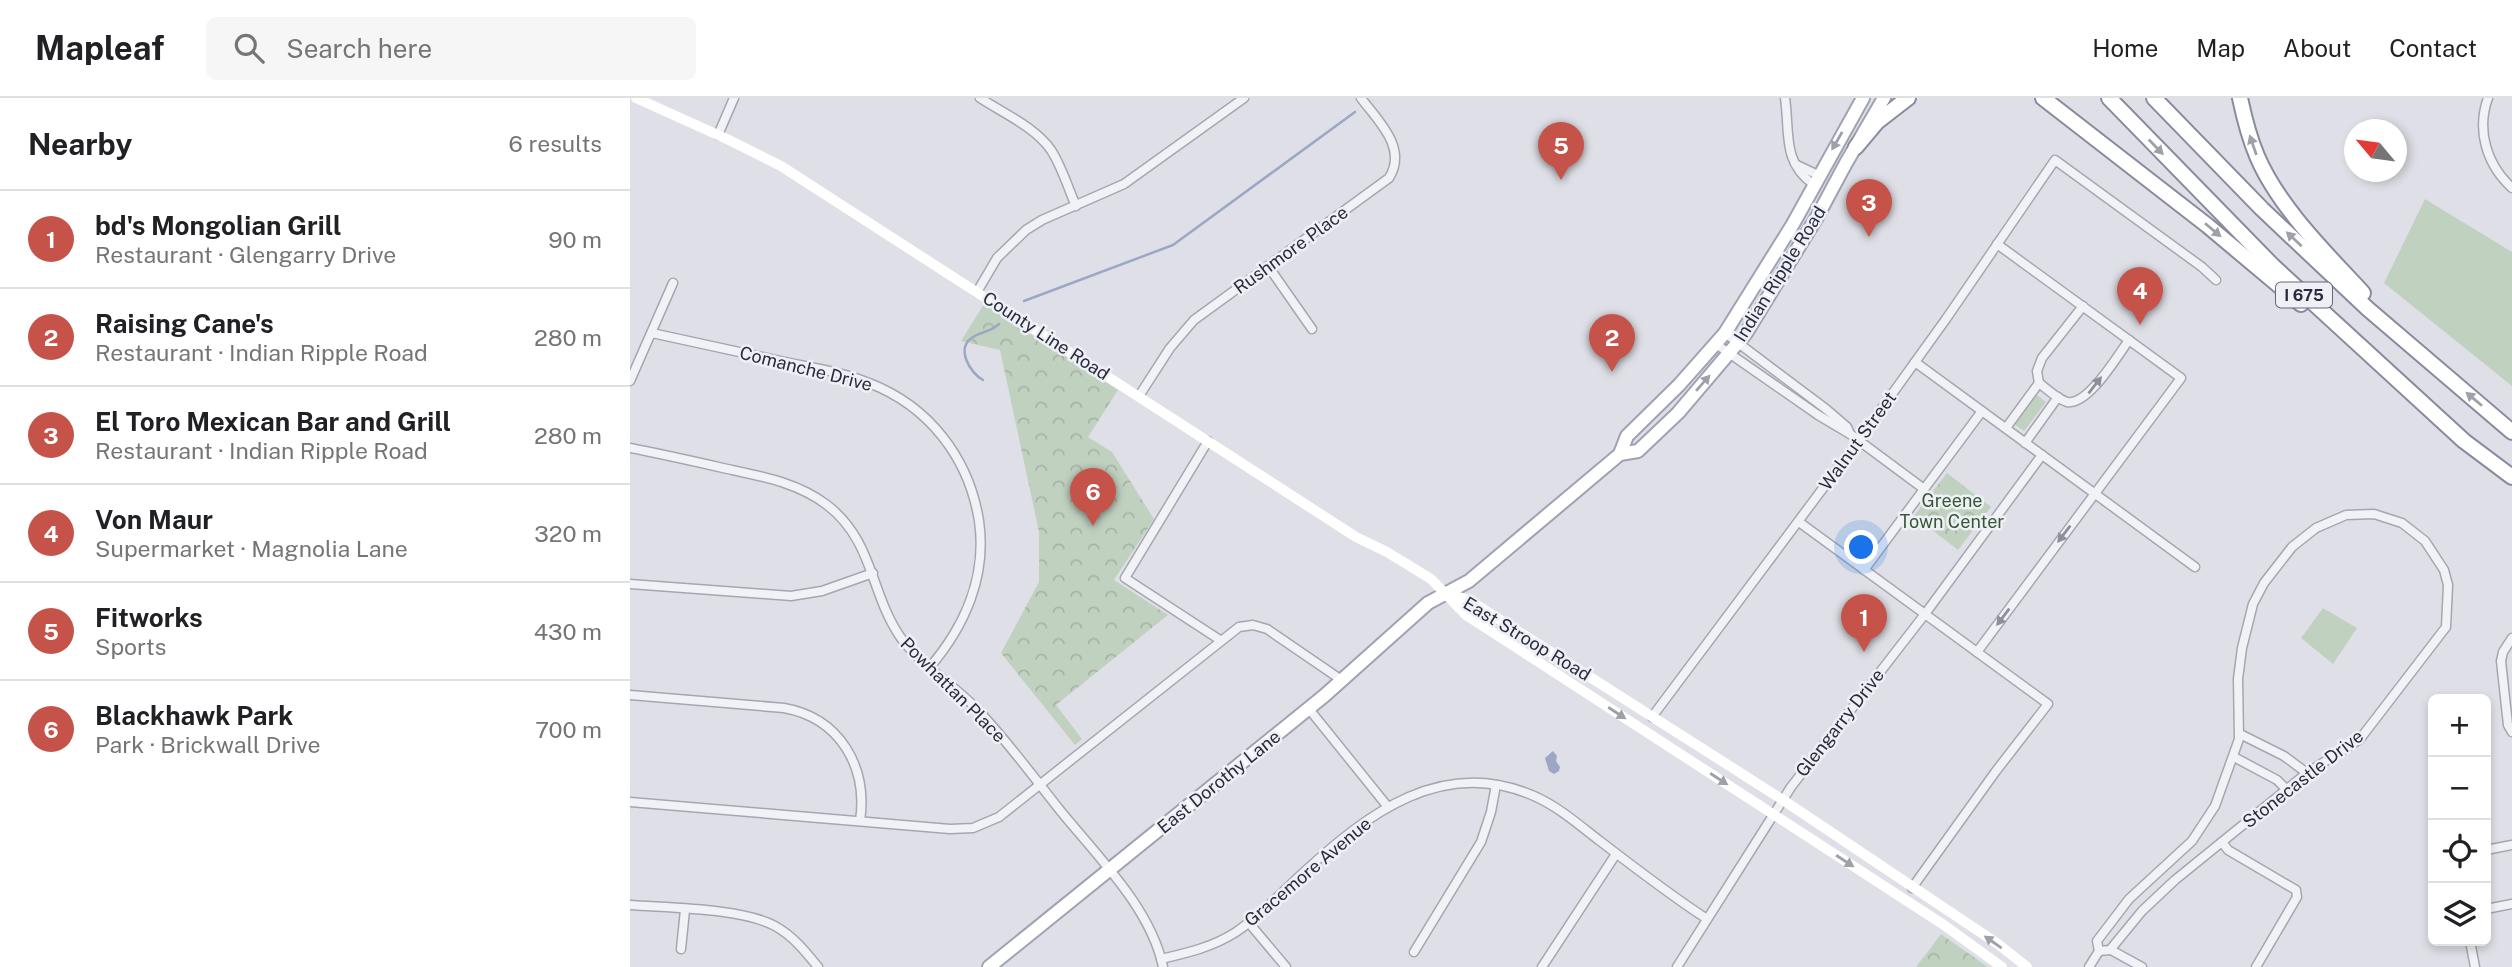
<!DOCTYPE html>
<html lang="en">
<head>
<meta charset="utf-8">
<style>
  body { margin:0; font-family:"Public Sans",sans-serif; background:#f6f6f6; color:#202124 }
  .controls { position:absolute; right:21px; bottom:21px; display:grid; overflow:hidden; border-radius:10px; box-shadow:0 4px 10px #0003 }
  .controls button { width:63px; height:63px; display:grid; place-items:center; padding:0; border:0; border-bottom:2px solid #e0e0e0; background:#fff; color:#202124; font:35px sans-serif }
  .compass { position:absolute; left:1714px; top:21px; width:63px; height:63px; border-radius:50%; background:#fff; box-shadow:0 4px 10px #0003; rotate:299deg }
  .you { position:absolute; left:1232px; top:450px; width:24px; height:24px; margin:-18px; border:5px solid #fff; border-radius:50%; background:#1a73e8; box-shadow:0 0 0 10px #1a73e833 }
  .badge { display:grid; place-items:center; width:46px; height:46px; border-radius:50%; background:#c6534a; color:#fff; font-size:23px; font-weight:700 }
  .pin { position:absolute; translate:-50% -58px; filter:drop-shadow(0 2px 4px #0008) }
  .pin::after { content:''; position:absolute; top:37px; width:24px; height:21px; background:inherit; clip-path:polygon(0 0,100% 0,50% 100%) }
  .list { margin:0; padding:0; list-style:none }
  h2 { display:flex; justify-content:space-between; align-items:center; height:91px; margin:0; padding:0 28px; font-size:30px }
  h2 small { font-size:23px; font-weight:400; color:#757577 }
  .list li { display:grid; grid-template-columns:46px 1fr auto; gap:21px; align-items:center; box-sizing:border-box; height:98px; padding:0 28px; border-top:2px solid #e0e0e0 }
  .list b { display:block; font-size:26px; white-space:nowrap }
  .list p { margin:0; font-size:23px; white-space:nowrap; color:#757577 }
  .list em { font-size:23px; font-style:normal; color:#757577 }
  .icon { flex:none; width:38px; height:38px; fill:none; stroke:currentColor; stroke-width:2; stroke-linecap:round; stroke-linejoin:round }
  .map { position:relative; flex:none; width:1882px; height:869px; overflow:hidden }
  header { display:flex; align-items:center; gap:42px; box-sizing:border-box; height:98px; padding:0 35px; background:#fff; border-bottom:2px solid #e0e0e0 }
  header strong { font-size:33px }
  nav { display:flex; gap:38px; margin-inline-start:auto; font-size:24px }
  .search { width:490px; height:63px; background:#f6f6f6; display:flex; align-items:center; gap:18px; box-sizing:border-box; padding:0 24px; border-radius:10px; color:#757577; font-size:26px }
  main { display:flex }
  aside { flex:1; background:#fff }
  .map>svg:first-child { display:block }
  .green { fill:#c1d1c0 }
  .park { fill:url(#park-crowns) }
  .water { fill:#9ca7c6 }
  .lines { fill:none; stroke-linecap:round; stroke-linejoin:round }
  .stream { stroke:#9ca7c6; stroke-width:2.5 }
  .minor-casing { stroke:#a5a6b1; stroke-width:11 }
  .primary-casing { stroke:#9fa2b2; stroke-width:16 }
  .motorway-casing { stroke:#878b9d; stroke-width:18 }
  .minor { stroke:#f1f2f6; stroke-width:8 }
  .secondary { stroke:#fff; stroke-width:10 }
  .primary { stroke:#fff; stroke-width:12 }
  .motorway { stroke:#fff; stroke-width:14 }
  .oneway { fill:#9fa0a8 }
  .oneway2 { fill:#8d8f9a }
  .labels { text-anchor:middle; stroke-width:5; stroke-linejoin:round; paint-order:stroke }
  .shield { fill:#eef0f5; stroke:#646775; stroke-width:2 }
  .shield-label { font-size:16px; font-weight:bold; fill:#292c3e }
  .street-label { font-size:18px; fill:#292c3e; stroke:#eef0f5 }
  .park-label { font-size:18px; fill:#375838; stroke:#eef0f5 }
</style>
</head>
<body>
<header>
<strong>Mapleaf</strong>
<div class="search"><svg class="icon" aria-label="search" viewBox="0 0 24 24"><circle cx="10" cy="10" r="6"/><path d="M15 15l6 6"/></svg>Search here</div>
<nav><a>Home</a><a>Map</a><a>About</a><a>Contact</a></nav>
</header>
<main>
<aside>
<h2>Nearby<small>6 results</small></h2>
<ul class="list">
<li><span class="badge">1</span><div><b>bd's Mongolian Grill</b><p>Restaurant · Glengarry Drive</p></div><em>90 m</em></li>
<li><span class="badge">2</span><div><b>Raising Cane's</b><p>Restaurant · Indian Ripple Road</p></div><em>280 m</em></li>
<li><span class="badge">3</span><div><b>El Toro Mexican Bar and Grill</b><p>Restaurant · Indian Ripple Road</p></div><em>280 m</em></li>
<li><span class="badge">4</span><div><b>Von Maur</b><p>Supermarket · Magnolia Lane</p></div><em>320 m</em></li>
<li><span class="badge">5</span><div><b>Fitworks</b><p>Sports</p></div><em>430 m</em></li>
<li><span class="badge">6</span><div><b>Blackhawk Park</b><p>Park · Brickwall Drive</p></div><em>700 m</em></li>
</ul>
</aside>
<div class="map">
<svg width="1882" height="869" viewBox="0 0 1882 869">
  <defs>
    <pattern id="park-crowns" width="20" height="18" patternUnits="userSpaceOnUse" patternTransform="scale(1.75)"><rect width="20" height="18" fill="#c1d1c0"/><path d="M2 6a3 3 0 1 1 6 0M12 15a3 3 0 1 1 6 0" fill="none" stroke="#a6b4a6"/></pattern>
  </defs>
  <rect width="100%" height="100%" fill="#dfe0e7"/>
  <g class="green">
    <path d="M1795,101l87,53v134l-128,-103z"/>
    <path d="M1693,510l34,20 -24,36 -32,-26z"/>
  </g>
  <g class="park">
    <path d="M354,206l134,86 -30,47 24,15 42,67 -40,61 54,35 -112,90 26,34 -7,6 -74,-92 38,-71v-50l-39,-182 -39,-9z"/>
    <path d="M1406,296l10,8 -22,29 -10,-7z"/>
    <path d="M1317,375l44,34 -33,43 -44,-34z"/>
    <path d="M1311,836l44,31 3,2h-72z"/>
  </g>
  <path class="water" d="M923,653l4,5 -1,5 4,6 -1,4 -5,3 -5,-3 -4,-13z"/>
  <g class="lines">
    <g class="stream">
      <path d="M394,203l149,-56 182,-133"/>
      <path d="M353,282c-13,-7 -28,-32 -10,-43 9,-6 16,-4 26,-13"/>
    </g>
    <defs>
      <g id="minor">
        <path d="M350,0c23,15 55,29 71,52 11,17 17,38 25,56"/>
        <path d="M1155,0c5,34 -3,64 28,86"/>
        <path d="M1858,0c-12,33 -1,67 24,90"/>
        <path d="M88,37l16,-37"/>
        <path d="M1167,67l21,10"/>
        <path d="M638,168l44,63"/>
        <path d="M347,194l20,-34 29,-28 16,-10 82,-36 120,-86"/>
        <path d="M1453,208l-41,52 -5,13 2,12c8,6 18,16 28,19 21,4 51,-47 62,-62"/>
        <path d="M22,235c41,9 83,18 124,27 31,7 64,11 93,23 60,23 100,75 110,138 8,55 -14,105 -49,146"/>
        <path d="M1095,235l101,76 21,18 3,7"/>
        <path d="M1086,246l102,71 32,19 74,55"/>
        <path d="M1285,264l280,205"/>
        <path d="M0,283l43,-98"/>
        <path d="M509,298l31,-48 24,-28 195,-142c19,-30 -11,-57 -28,-80"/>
        <path d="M1376,330l33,-45"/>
        <path d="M578,343l-83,137 95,62"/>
        <path d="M1395,345l33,-46"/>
        <path d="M0,350c31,6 62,13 93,20 37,8 74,14 104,37 47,36 43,89 74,133 20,27 50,45 74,69 30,31 57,68 84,102 37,46 92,99 104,158"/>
        <path d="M1744,416l28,9 23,18 19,29 4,15 -2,42 -86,112 -53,34 -132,107 -33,31 -32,39 -11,1 -2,-10 32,-42 63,-58 23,-35 24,-67 -1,-60 4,-31 11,-44 11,-21 28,-36 24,-19 30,-13z"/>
        <path d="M1169,424l249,182 -52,67 -84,117"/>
        <path d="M1234,472l118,-159"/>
        <path d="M0,486l161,12 31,-5 51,-18"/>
        <path d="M1882,540l-9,14 -2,9 7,64 4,7"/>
        <path d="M1347,554l204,-274 -184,-134"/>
        <path d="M0,597l154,13c56,10 84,59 76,113"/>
        <path d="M679,611l79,98"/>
        <path d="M1022,619l207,-277 87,-121 109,-159 147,107 14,13"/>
        <path d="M1610,636l44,22 23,17"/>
        <path d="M1604,659l43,23 9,9"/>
        <path d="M0,704l320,27 23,-1 26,-11 240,-190 14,-2 14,4 76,52"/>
        <path d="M1592,744l6,8 68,40 1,7 -41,70"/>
        <path d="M1856,752l26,-5"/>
        <path d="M0,807c39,3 112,3 145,21 18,10 30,25 43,41"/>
        <path d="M1856,811l26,-5"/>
        <path d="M619,825l37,44"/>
        <path d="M1840,843l5,26"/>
        <path d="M51,851l4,-39"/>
        <path d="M1481,852l31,17"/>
        <path d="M784,854l67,-110 10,-30 5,-27"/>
        <path d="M531,861c26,-6 52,-12 75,-27 24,-16 45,-39 67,-59 65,-60 140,-117 231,-77 25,11 45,29 66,45 35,27 70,54 107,78"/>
        <path d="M912,869l74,-113"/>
        <path d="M1047,869l114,-180 134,-173 117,-159"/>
        <path d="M1459,869l10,-16"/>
      </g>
      <g id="primary">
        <path d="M990,356l18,-3 40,-38 68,-80 71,-116 29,-54 38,-65"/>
        <path d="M359,869l335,-271 104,-93 41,-22 151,-127 7,-18 52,-51 46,-52 68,-109 70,-126"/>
      </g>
      <g id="motorway">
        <path d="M1413,0l165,128 93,78"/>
        <path d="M1479,0l164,168 191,175 48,36"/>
        <path d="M1524,0l108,111 106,100 144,123"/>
        <path d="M1610,0c4,19 9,39 17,58 21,50 69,97 106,137"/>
        <path d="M1226,49l21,-25 31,-24"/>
      </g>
    </defs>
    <use href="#minor" class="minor-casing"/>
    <use href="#primary" class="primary-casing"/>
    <use href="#motorway" class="motorway-casing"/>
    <use href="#minor" class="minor"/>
    <g class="secondary">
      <path d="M6,0l93,42 52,26 575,371 31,15 44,27 35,36 478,310 58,42"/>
      <path d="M815,495l24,7 314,200 215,144 29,23"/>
    </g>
    <use href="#primary" class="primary"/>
    <use href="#motorway" class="motorway"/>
  </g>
  <defs><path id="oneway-solid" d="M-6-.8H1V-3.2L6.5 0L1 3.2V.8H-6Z" transform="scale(1.75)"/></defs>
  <g class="oneway">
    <use href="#oneway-solid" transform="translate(1207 43) rotate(120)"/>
    <use href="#oneway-solid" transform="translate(1623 47) rotate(-109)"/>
    <use href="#oneway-solid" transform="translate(1526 49) rotate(46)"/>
    <use href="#oneway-solid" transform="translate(1583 132) rotate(40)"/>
    <use href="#oneway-solid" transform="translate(1664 141) rotate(-137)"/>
    <use href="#oneway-solid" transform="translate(1073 285) rotate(-49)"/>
    <use href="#oneway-solid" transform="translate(1844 301) rotate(-140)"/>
    <use href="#oneway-solid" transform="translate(987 615) rotate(33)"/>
    <use href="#oneway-solid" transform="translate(1089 681) rotate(33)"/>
    <use href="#oneway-solid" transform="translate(1215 763) rotate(33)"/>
    <use href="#oneway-solid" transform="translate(1363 844) rotate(-145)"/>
  </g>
  <g class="oneway2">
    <use href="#oneway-solid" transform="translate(1465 287) rotate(-52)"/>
    <use href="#oneway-solid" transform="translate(1434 436) rotate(127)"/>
    <use href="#oneway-solid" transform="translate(1373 519) rotate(127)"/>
  </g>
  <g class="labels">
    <rect class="shield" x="1646" y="184.5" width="56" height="25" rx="5"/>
    <g class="shield-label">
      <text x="1674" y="203">I 675</text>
    </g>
    <g class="street-label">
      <text transform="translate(661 152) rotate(-36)" y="6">Rushmore Place</text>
      <text transform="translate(1150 176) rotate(-58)" y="6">Indian Ripple Road</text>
      <text transform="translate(416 238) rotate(33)" y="6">County Line Road</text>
      <text transform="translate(176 271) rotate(14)" y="6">Comanche Drive</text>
      <text transform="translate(1228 343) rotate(-54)" y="6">Walnut Street</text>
      <text transform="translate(897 541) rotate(31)" y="6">East Stroop Road</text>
      <text transform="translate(323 592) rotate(45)" y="6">Powhattan Place</text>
      <text transform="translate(1210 625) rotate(-52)" y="6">Glengarry Drive</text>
      <text transform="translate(1673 681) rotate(-38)" y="6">Stonecastle Drive</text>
      <text transform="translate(589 684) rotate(-39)" y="6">East Dorothy Lane</text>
      <text transform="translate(678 774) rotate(-40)" y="6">Gracemore Avenue</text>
    </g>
    <g class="park-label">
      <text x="1322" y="409">Greene<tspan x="1322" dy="21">Town Center</tspan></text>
    </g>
  </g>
</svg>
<div class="controls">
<button>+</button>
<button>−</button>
<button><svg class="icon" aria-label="locate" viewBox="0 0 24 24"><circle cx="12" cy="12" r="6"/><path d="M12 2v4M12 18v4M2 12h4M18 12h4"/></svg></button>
<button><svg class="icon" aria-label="layers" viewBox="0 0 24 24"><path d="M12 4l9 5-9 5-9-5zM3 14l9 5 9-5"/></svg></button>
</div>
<svg class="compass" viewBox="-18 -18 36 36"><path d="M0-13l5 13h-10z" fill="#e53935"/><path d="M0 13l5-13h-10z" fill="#757577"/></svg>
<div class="you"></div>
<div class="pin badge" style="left:1234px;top:554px">1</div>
<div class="pin badge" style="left:982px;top:274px">2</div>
<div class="pin badge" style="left:1239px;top:139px">3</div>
<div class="pin badge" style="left:1510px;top:227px">4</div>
<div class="pin badge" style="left:931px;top:82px">5</div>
<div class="pin badge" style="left:463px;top:428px">6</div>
</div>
</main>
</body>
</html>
